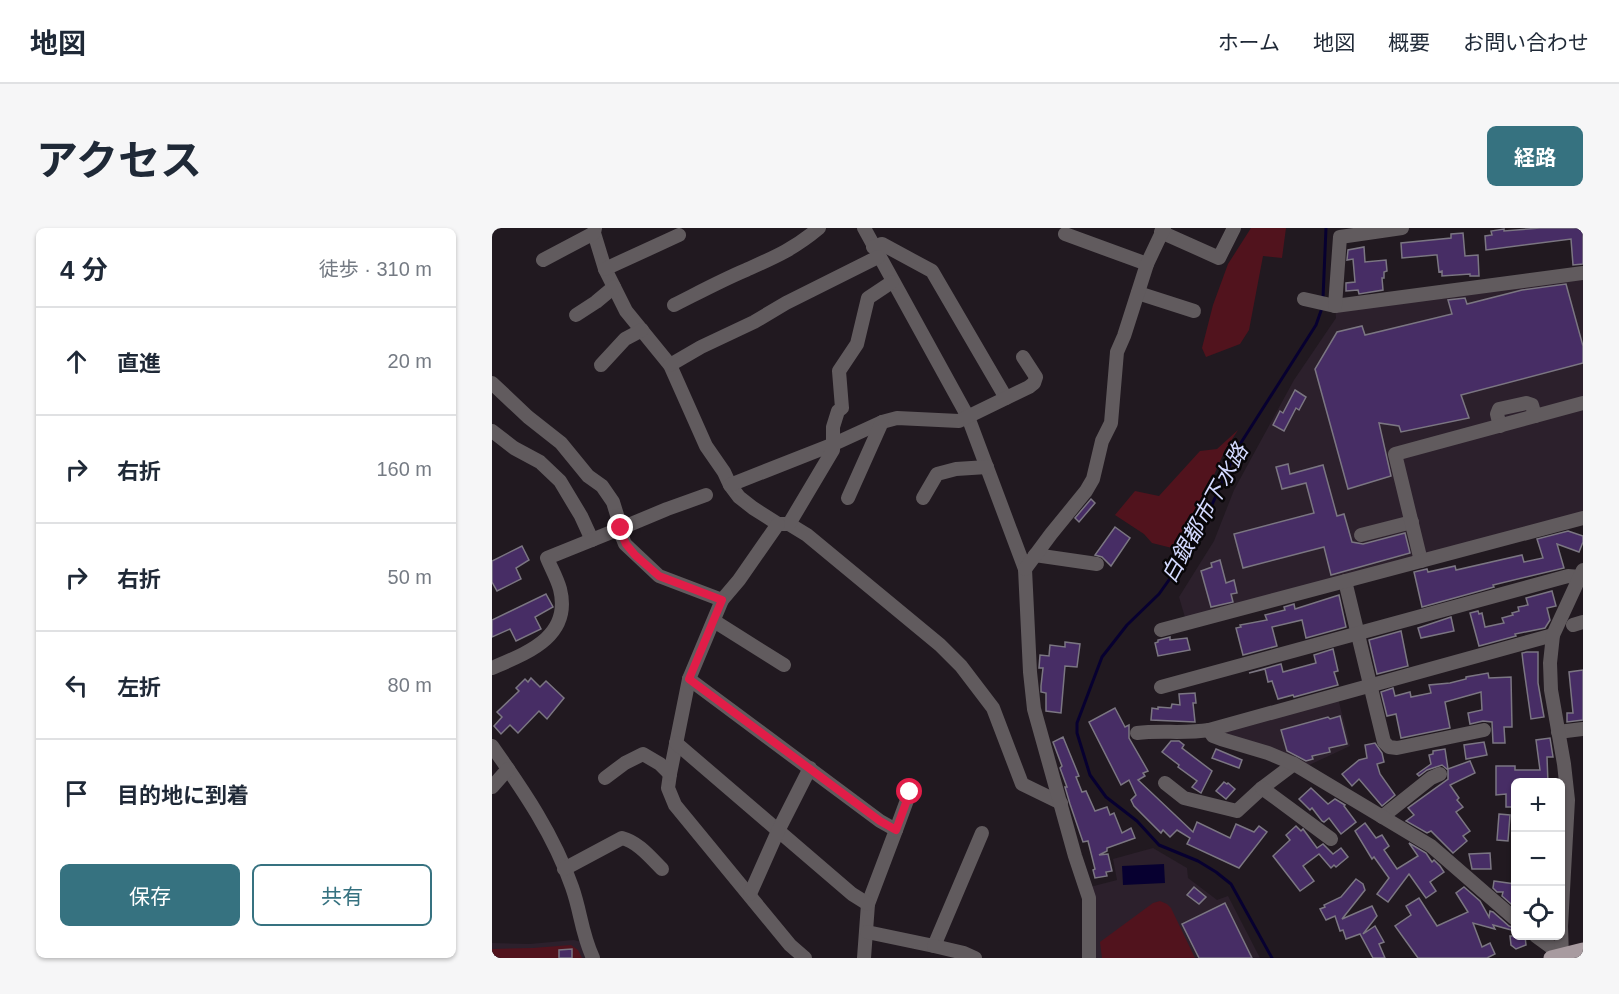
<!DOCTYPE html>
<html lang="ja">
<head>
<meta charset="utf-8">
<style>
  body { margin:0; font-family:Helvetica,"Noto Sans JP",sans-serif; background:#f6f6f7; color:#1f2937 }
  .controls { position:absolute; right:18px; bottom:18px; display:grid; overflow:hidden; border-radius:9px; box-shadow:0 2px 4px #0004 }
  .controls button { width:54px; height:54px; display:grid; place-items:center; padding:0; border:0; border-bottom:2px solid #e0e1e3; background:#fff; color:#1f2937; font:30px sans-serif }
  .stop { position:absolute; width:18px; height:18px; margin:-14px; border:4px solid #e11d48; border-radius:50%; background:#fff }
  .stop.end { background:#e11d48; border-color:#fff; box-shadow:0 2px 6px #0008 }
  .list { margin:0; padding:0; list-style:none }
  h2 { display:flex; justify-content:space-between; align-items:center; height:78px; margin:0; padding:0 24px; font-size:26px }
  h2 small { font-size:20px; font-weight:400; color:#747a83 }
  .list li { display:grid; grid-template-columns:39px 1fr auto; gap:18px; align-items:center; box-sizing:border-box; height:108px; padding:0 24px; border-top:2px solid #e0e1e3 }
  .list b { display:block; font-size:22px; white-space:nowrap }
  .list em { font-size:20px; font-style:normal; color:#747a83 }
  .actions { display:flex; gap:12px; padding:18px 24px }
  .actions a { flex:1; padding:14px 0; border:2px solid #367280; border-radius:9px; text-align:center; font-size:21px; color:#367280 }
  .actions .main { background:#367280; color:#fff }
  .icon { flex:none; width:33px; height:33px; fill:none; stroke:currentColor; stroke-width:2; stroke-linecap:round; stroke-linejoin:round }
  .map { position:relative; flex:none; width:1091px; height:730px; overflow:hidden; border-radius:9px }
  header { display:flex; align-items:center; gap:36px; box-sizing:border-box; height:84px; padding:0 30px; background:#fff; border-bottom:2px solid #e0e1e3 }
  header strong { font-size:28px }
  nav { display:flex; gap:33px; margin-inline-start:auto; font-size:21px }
  .intro { display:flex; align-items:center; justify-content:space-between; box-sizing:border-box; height:144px; padding:0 36px }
  h1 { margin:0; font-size:42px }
  .button { padding:15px 27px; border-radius:9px; background:#367280; color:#fff; font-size:21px; font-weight:700 }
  main { display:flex; gap:36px; padding:0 36px }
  aside { flex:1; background:#fff; border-radius:9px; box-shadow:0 2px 4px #0004 }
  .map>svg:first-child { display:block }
  .built { fill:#2c202c }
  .green { fill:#51131d }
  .water { fill:#070030 }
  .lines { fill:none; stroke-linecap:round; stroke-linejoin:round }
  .stream { stroke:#070030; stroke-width:3 }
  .building { fill:#472d65; stroke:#7b7682; stroke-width:1.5 }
  .minor { stroke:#615b5e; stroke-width:14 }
  .major { stroke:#a89ba0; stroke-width:15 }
  .route { stroke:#e11d48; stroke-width:8 }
  .labels { text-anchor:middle; stroke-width:5; stroke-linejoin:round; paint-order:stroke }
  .water-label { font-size:22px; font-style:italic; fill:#d4daff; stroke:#080608 }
</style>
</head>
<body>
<header>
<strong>地図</strong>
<nav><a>ホーム</a><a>地図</a><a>概要</a><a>お問い合わせ</a></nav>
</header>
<div class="intro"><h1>アクセス</h1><a class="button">経路</a></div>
<main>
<aside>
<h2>4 分<small>徒歩 · 310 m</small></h2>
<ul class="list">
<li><svg class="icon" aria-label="ahead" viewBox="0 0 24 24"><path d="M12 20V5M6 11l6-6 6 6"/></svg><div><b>直進</b></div><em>20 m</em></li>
<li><svg class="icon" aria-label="right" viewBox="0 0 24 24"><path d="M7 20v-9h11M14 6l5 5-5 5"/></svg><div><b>右折</b></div><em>160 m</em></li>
<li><svg class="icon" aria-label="right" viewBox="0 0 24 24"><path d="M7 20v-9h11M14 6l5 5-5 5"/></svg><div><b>右折</b></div><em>50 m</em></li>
<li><svg class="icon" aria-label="left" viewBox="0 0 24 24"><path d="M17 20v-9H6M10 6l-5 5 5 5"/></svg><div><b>左折</b></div><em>80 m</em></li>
<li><svg class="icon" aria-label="arrive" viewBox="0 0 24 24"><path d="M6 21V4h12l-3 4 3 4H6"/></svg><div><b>目的地に到着</b></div></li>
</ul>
<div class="actions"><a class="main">保存</a><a>共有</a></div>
</aside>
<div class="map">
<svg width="1091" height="730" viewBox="0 0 1091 730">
  <rect width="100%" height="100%" fill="#211920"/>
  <g class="built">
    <path d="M1091,45v245l-396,106 -8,-27 35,-56 20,-51 60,-110 42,-62 -1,-12z"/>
    <path d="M846,470l12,48 -43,20 -80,-28 -4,-9z"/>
    <path d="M661,620l34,20 1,10 29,22 11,-4 32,62h-166l-4,-71 27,-7 -4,-21z"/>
    <path d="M82,712l7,2 7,16h-96v-15l38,1z"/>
  </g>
  <g class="green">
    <path d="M759,0h35l-4,30 -19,-2 -14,74 -9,14 -34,13 -4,-9 11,-43 15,-41z"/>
    <path d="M746,202l-13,20 -32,73 -17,26 -24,-6 -8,-9 -29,-19 20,-24 24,5 41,-45 17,-2z"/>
    <path d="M668,673l7,3 4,4 24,50h-93l-2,-16 53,-39z"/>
    <path d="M79,717l7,5 4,8h-90v-9l41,-1z"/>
  </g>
  <path class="water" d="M672,636l1,19 -42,2 -1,-19z"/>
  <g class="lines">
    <g class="stream">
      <path d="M831,70l3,-70"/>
      <path d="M780,730l-41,-74 -15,-12 -18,-11 -39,-16 -22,-24 -31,-24 -16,-22 -13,-42v-10l25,-66 25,-32 32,-31 27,-38 16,-29 35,-78 79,-124 6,-17"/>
    </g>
  </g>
  <g class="building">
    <path d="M1048,0h43v36l-10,1 -2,-26 -85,11 -1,-14 7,-1 -1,-4 13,-2v2z"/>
    <path d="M971,5l2,23 13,-1 1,21h-9v-2l-28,2v-5l-3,1 -2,-17h-2l-33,3 -1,-15 50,-5v-4z"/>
    <path d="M872,19l1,15 21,-2 1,11 -3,1v6h-2l1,12 -24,4 -1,-4 -12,1v-8l9,-1 -2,-23 -6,1 1,-10z"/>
    <path d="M1074,56l17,62v17l-122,32 8,23 -68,14 -2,-6 -20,-3 12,53 -43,13 -33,-120 22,-37 25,-6 3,9 87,-21 -4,-14 17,-2 2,6 55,-14z"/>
    <path d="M803,162l11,7 -7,13 -3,-2 -12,23 -11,-6 7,-14 3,2z"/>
    <path d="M796,236l2,10 33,-9 14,51 7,-2 8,28 11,2 42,-11 5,20 -79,22 -7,-28 -81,21 -9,-34 80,-21 -8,-30 -24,6 -6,-22z"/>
    <path d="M599,271l4,4 -16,19 -4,-4z"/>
    <path d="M623,299l15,11 -19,28 -9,-9 -7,-2z"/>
    <path d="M1076,303l15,5v6l-4,10 -22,-8 7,24 -71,17 1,2 -72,20 -8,-35 13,-3 1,3 27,-6 1,4 66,-15 2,7 19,-4 -6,-19z"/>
    <path d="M30,318l7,14 -13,8 5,11 -24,12 -5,-9v-21z"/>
    <path d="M728,332l6,23 8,-3 3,13 -6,1 2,8 -22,5 -10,-36 11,-4 -1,-4z"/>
    <path d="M1060,363l4,15 -9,2 3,12 -5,8 -30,6 1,2 -37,10 -9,-33 8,-2 1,3 3,-1 3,14 19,-4 -2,-5 11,-3 -1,-2 7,-2 -1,-4 10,-2 -2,-7z"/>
    <path d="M54,366l7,13 -18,10 6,12 -25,12 -6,-12 -18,8v-17z"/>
    <path d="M847,367l7,32 -40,11 -4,-18 -30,7 5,19 -34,9 -7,-27 5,-1 -1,-2 27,-5 -2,-5 20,-5 -1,-3 10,-3 1,5z"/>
    <path d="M959,389l3,14 -33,7 -3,-10z"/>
    <path d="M909,403l7,35 -31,8 -8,-34z"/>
    <path d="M678,409v3l17,-2 3,12 -32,6 -3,-13 3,-1v-2z"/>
    <path d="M573,414l15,2 -3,23 -12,-1 -4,47 -15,-2v-18l-5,-1v-6l2,-18h-4l1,-13 9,1 1,-11 15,2z"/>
    <path d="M841,421l5,22 -4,1 4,13 -44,12 -1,-2 -15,4 -6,-18 -4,1 -3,-13 -16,4 32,-9 2,8 33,-9 -2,-8z"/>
    <path d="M1035,424h11v31l6,34 -13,2 -8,-57 -1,-9z"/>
    <path d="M1091,442v50l-16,2v-9h6l-4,-41z"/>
    <path d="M996,445l1,5 22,-1 1,50h-8l1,16h-12l-1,-21 -9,-1 -13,3 -2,-11 14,-3 -1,-18 -36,10 5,26 -49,10 -5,-24 -9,2 -6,-24 12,-4 2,8 15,-4 1,5 20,-4 -2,-8 21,-2 16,-4v-2z"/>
    <path d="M39,450l9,9 6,-6 18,17 -17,21 -8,-8 -21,22 -8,-8 -9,9 -7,-8 8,-9 -5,-5 22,-21 -3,-3 9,-9 3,3z"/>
    <path d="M703,465l1,10h-3l2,19 -44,-2 1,-12 6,1v-2l13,1 1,-4 8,1 -1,-11z"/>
    <path d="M623,480l10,19 4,-2v13l19,33 -5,2 2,3 -7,4 55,52 4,-10 33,16 6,-14 18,8 5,-6 8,6 -28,36 -52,-24 3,-6 -13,-8 -7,7 -7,-7 -2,3 -27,-27 -3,-6 5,-5 -7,-15 -8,5 -32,-63z"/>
    <path d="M848,488l7,28 -18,4 1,4 -18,4 1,3 -7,2 -19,-10 -6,-21 47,-13 2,2z"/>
    <path d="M571,509l16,39 -3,1 6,15 4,-1 9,20 12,-4 3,8 4,-2 8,20 9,-5 4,10 -28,10v3l-8,4 9,-1 4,17 -6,1 1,4 -12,2 -2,-8 2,-1 -7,-28 -5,1 -13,-38 -5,-17h2l-7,-19 2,-2 -9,-24z"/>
    <path d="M1058,510l3,19h-6l1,26h-7v-3h-26v27h-9v-13l-10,1v-29h19v4h25l-4,-30z"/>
    <path d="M679,513h8l5,4 -2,3 30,23 -11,22 -9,-6 5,-6 -19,-14 1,-2 -17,-13z"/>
    <path d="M992,514l3,13 -21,4 -2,-14z"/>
    <path d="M883,515l7,10 2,9 -7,2 3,10 15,21 -13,11 -23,-27 -7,7 -10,-12 17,-14 8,-2 -2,-13z"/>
    <path d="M724,521l26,11 -3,8 -27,-10z"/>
    <path d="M953,521l3,20 22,-8 5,12 -25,12 9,13 -2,2 6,7 -7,5 14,19 -7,5 4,5 -14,12 -22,-22 -4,2 -21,-12 8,-6 -6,-7 40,-29v-9l-6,-5 -15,5 -8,6 -2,-2 14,-10 -2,-9 4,-1v-3z"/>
    <path d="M732,554l3,2 1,-1 7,6 -9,10 -10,-8z"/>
    <path d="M819,560l17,16 7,-5 10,6 -1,1 12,16 -15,12 -12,-16 -5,4 -2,-1 -10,-13 -2,2 -11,-11z"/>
    <path d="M1007,586l11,1 -2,26 -11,-1z"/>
    <path d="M873,595l11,15 6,-3 7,11 -5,4 13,19 21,-13 -9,-13 17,10 6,9 2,-2 6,6 4,6 -14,10 6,9 -10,7 -17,-24 -21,28 -11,-8 12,-16 -15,-21 -2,2 -17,-28z"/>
    <path d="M804,598l5,5 2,-2 14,19 6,-4 10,10 8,-6 7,9 -12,10 -2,-2 -3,3 -12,-14 -16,12 11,15 -14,10 -27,-35 17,-16 -4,-5z"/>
    <path d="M998,625l1,16h-19l-3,-15z"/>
    <path d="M864,651l7,5 2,6 -23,29 30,-13 5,10 -14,18 12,-8 9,16 -5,2 6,14h-12l-13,-24 -14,5 -3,-9 -3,1 -5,-15 -9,4 -6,-11 5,-2 -1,-2 17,-8z"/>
    <path d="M1002,653l21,3v19l-4,1 -9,-8 1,-4h-6l-4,-4z"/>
    <path d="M702,659l12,10 -7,7 -12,-9z"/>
    <path d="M972,659l16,14 9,16 1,-6 3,1 16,14 6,2v3l-22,-6 2,4 -22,-6 9,24 8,-4 5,11 -8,4h-69l-23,-32 16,-11 -5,-9 13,-8 18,28 31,-14 -12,-19z"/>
    <path d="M733,675l27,55h-53l-17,-34z"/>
    <path d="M1018,708h15l1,9 -10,4 -5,-4z"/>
    <path d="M80,721v9h-13v-8z"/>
  </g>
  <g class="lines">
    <g class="minor">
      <path d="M103,0l-1,5 11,36 21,42 44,54 36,81 18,26 6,13 9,12 14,11 25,16h11l18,11 133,110 21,21 32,42 29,76 39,19"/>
      <path d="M372,0l104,189 57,152 5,103 4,37 41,147 14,42v60"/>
      <path d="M669,4l58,26 15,-30"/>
      <path d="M573,6l82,30"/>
      <path d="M381,19l9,-3 50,27 74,127"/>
      <path d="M51,32l51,-27"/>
      <path d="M113,41l74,-34"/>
      <path d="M646,65l56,18"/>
      <path d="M812,71l31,7 248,-33"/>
      <path d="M182,77c24,-12 48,-25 72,-35 29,-13 48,-21 73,-42"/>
      <path d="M843,78l5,-69 62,-9"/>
      <path d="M84,87l20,-13 18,-15"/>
      <path d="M109,137l24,-26 17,-9"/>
      <path d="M178,137l31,-18 53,-25 32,-19 92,-46"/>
      <path d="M0,155l36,34 33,26 27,33 14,10 11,16 8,26"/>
      <path d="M1008,198l-3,-12 2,-5 27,-6 6,2 3,11"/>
      <path d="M0,203l22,17 26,14 20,19 21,35 11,24"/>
      <path d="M238,257l104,-41 48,-22 15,-4 62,3 70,-34 5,-4 2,-6 -13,-20"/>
      <path d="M356,270l34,-76"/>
      <path d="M431,270l14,-24 19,-5 31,-2"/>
      <path d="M297,296l44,-74v-23l5,-16 4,-3 -3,-37 18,-27 11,-46 24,-16"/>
      <path d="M127,301l48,-20 39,-14"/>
      <path d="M869,307l51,-13"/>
      <path d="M543,327l62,9"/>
      <path d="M929,333l-26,-107 188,-51"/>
      <path d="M533,341l26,-35 35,-43 7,-12 9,-38 9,-18 6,-71 7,-16 23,-72 17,-36"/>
      <path d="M853,353l39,161 5,5 8,1 87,-18"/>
      <path d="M230,372l17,-20 39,-56"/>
      <path d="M222,393l70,44"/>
      <path d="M1081,397l10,-3"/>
      <path d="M669,402l422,-112"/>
      <path d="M0,440c35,-15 80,-31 68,-79 -3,-11 -9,-21 -13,-31l72,-29 6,15 34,32 63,24 -33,79 -19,95 -2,14 7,17 115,140 15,13"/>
      <path d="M197,451l191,142 16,9 -28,74 -4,54"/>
      <path d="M669,459l407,-111 12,1"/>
      <path d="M1066,504l25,-3"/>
      <path d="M645,505c24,-3 48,1 72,-3"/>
      <path d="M184,515l176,151 16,10"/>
      <path d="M0,518c31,44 62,89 80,141 9,25 9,45 21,71"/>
      <path d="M113,550l20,-15 18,-9 17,10 10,10"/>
      <path d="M673,555l19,15 53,13 25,-23 32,-24"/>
      <path d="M0,559l16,-18"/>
      <path d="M770,560l69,51"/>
      <path d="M890,589l49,-39 9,-4"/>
      <path d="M404,602l14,-38"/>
      <path d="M72,641l58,-31c16,4 28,19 40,31"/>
      <path d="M258,666l28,-63 32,-63"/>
      <path d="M1023,691l-84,-73 -137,-82 -26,-11 -47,-14 -8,-3 -4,-6 344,-95"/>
      <path d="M375,704l67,14 48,-113"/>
      <path d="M1044,708l26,19"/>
      <path d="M442,718l30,7 11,5"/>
      <path d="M1070,730l-1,-32 7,-126 -4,-36 -13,-74 -1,-27 3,-28 30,-65"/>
    </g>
    <path class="major" d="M1059,730l32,-8"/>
  </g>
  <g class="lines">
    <path class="route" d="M129,300l-2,1 7,15 9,11 24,21 63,24 -33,79 191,142 16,9 14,-38"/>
  </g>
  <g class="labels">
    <g class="water-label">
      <text transform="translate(712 285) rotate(-61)" y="8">白銀都市下水路</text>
    </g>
  </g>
</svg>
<div class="controls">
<button>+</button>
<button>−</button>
<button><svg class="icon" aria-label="locate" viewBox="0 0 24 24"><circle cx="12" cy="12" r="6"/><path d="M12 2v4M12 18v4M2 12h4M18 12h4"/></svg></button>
</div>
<div class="stop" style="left:418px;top:564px"></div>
<div class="stop end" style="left:129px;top:300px"></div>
</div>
</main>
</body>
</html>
